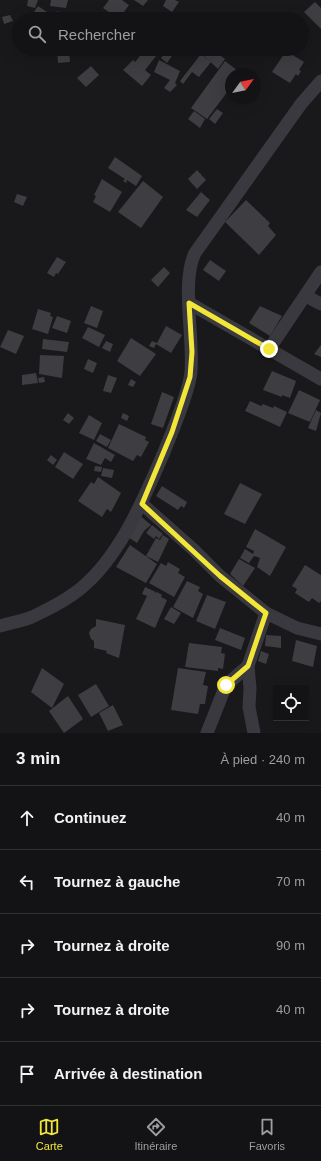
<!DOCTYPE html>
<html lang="fr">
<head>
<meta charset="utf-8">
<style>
  body { margin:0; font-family:Arial,sans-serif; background:#1c1b1d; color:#f1f3f6 }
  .controls { position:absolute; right:12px; bottom:12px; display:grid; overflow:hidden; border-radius:0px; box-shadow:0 4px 16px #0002 }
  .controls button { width:36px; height:36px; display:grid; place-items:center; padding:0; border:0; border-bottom:1px solid #323234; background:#131214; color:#f1f3f6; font:20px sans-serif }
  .compass { position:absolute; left:225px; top:68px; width:36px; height:36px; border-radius:50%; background:#131214; box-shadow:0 4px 16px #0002; rotate:57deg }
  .stop { position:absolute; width:12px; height:12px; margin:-9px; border:3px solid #f2e739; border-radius:50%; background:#fff }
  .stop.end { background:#f2e739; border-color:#fff; box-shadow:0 1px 4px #0008 }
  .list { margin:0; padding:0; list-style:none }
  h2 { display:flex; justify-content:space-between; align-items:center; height:52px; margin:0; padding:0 16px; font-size:17px }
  h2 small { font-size:13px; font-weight:400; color:#9d9ea0 }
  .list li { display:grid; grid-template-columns:26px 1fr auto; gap:12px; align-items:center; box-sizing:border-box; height:64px; padding:0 16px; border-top:1px solid #323234 }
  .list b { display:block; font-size:15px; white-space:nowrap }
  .list em { font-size:13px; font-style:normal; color:#9d9ea0 }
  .icon { flex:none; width:22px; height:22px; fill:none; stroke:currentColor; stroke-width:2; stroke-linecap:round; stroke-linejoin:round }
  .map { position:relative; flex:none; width:321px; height:733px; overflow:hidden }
  .search { position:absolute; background:#131214; box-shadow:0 4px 16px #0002; left:12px; right:12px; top:12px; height:44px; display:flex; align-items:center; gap:10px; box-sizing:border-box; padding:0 14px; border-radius:22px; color:#9d9ea0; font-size:15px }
  .sheet { height:372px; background:#131214 }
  nav { display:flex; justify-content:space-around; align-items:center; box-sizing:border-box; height:56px; border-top:1px solid #323234; background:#131214; font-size:11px; color:#9d9ea0 }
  nav a { display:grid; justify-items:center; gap:2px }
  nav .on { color:#f2e739 }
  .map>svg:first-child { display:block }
  .building { fill:#3e3d42 }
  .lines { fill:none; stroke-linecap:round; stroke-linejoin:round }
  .street { stroke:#3a393f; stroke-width:13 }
  .route { stroke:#f2e739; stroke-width:5 }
</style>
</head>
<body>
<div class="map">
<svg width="321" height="733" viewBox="0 0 321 733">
  <rect width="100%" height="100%" fill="#19181a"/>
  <g class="building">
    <path d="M28,0h10l-3,8 -8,-2z"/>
    <path d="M51,0h17l-2,8 -16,-2z"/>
    <path d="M109,0h13l7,5 -10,14 -16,-11z"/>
    <path d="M134,0h14l-5,6z"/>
    <path d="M166,0h9l4,2 -7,10 -9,-6z"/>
    <path d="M315,2l6,6v21l-17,-17z"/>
    <path d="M38,6l15,10 -3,3 -20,-1z"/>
    <path d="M58,11l4,5 -3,3 -5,-5z"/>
    <path d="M10,15l3,6 -9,3 -2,-7z"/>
    <path d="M57,49h12l1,13 -12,1z"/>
    <path d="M146,49h12l2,2 -15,19 6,5 -9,11 -19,-16 10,-10 2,2z"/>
    <path d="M168,49l6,4 -7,10 -6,-5z"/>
    <path d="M206,49h6l13,10 -7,10 -16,-15z"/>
    <path d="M286,51l18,11 -5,8 2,1 -3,5 -2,-2 -6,9 -18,-11z"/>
    <path d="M201,54l10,8 -12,15 -7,-5 -9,12 -3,-3z"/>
    <path d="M159,60l21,11 -5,12 2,2 -7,7 -6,-4 6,-8 -16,-8z"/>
    <path d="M225,61l17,13h-11v13l-24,32 -16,-11z"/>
    <path d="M91,66l8,9 -13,12 -9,-9z"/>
    <path d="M217,109l6,4 -8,11 -6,-5z"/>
    <path d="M194,111l11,8 -5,9 -12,-9z"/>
    <path d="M115,157l27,19 -6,10 -9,-6 -1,3 -3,-2 2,-2 -17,-11z"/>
    <path d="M197,170l9,10 -9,9 -9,-10z"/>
    <path d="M102,179l20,13 -12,20 -17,-10 3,-6 -2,-1z"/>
    <path d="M143,181l20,16 -22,31 -23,-16z"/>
    <path d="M201,192l9,8 -13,17 -11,-7z"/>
    <path d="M17,194l10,3 -4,9 -9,-4z"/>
    <path d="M246,200l24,23 -2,3 8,9 -17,20 -34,-33z"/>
    <path d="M57,257l9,5 -8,12 -2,-1 -2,4 -7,-4z"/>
    <path d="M210,260l16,11 -7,10 -16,-11z"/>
    <path d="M164,267l6,6 -12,14 -7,-7z"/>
    <path d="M91,306l12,5 -6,17 -13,-5z"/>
    <path d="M260,306l22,10 -12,20 -21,-13z"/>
    <path d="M38,309l13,4 -1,3 3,1 -5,17 -16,-5z"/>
    <path d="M57,316l14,5 -4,12 -15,-5z"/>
    <path d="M166,326l16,9 -11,18 -15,-9 -2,4 -5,-2 3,-5 5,2z"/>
    <path d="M88,327l17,8 -6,12 -17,-9z"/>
    <path d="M8,330l16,6 -8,18 -16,-7z"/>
    <path d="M131,338l25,16 -16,22 -23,-15z"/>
    <path d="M43,339l26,3 -2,10 -25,-3z"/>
    <path d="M106,341l7,3 -3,8 -8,-4z"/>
    <path d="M321,345v12l-7,-3z"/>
    <path d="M40,355l24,1 -2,22 -23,-4z"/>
    <path d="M88,359l9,4 -4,10 -9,-4z"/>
    <path d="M272,371l24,10 -6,17 -8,-3v2l-19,-7z"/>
    <path d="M36,373l2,10 -16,2v-10z"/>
    <path d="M108,375l9,3 -6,15 -8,-2z"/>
    <path d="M44,377l1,5 -6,1 -1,-5z"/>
    <path d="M131,379l5,3 -3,5 -5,-2z"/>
    <path d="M299,390l21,10 -10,22 -22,-9z"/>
    <path d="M162,392l12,5 -11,31 -12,-4z"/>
    <path d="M250,401l11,5 2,-2 10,4 1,-2 13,6 -7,15 -35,-16z"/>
    <path d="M316,410l5,3 -5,18 -8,-3z"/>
    <path d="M68,413l6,5 -5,6 -6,-4z"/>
    <path d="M123,413l6,3 -2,5 -6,-3z"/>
    <path d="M89,415l13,8 -8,17 -15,-7z"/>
    <path d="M119,424l27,13 -1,3 4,2 -8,15 -4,-2 -4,6 -25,-13z"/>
    <path d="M100,434l11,6 -4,7 -11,-6z"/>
    <path d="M94,443l21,12 -4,7 -6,-4 -4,7 -15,-6z"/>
    <path d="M64,452l19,12 -10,15 -18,-12z"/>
    <path d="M51,455l6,5 -4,5 -6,-5z"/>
    <path d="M95,466l7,1 -1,5 -7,-1z"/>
    <path d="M103,468l11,2 -2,8 -11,-2z"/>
    <path d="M98,477l23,16 -10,19 -4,-3 -5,8 -24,-16 13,-19 3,2z"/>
    <path d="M240,483l22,11 -17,30 -21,-10z"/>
    <path d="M162,486l25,16 -3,6 -3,-2 -3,4 -22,-14z"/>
    <path d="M138,514l13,11 -7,6 -7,12 -12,-8z"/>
    <path d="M152,525l11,9 -4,5 -3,-3 -2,3 -8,-6z"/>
    <path d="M255,529l31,18 -16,29 -13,-9 3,-9 -6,-2 -5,7 -9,-5 5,-9 8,5 1,-3 -8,-4z"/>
    <path d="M163,535l6,4 -11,23 -12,-6 10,-18 4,2z"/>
    <path d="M130,545l27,19 -11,19 -30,-16z"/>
    <path d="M239,559l16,9 -12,18 -13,-12z"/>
    <path d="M168,562l12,7 -2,4 7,4 -11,20 -25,-14 12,-20 5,3z"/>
    <path d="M305,565l16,10v26l-2,2 -7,-5 -3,4 -14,-9 2,-4 -5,-3z"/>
    <path d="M187,581l13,6 -2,4 5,3 -10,24 -20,-11z"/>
    <path d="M145,587l11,5 -2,2 3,-2 5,3 -1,2 6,3 -12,28 -19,-9 11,-23 -5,-2z"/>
    <path d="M207,595l19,7 -11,27 -19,-8z"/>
    <path d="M171,607l10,6 -7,11 -10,-5z"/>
    <path d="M96,619l29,6 -6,33 -13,-5 1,-2 -13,-3v-7l-3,-2 -2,-6 2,-4 5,-3z"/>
    <path d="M220,628l25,10 -4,12 -26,-10z"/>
    <path d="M266,635l15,1v12l-16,-2z"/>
    <path d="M296,640l21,6 -4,21 -21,-6z"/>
    <path d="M189,643l33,4 -1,6 4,1 -2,15 -5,-1v3l-33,-4z"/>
    <path d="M261,651l8,3 -3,10 -8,-3z"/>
    <path d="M42,668l22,16 -12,24 -21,-16z"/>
    <path d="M178,668l28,4 -3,13 5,1 -3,18h-5l-2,10 -27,-4z"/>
    <path d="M96,684l13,22 -18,11 -13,-22z"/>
    <path d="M68,696l15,23 -19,14 -15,-22z"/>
    <path d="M113,705l10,20 -15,6 -9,-18z"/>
  </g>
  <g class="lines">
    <g class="street">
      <path d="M306,296l15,8"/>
      <path d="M189,303l132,76"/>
      <path d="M269,349l52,-77"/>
      <path d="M142,504l52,46 26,26 46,37 31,15 24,6"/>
      <path d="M0,626c10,-3 22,-5 32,-9 19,-9 41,-20 56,-35 35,-33 57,-86 76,-130 8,-20 25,-59 27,-80 3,-34 -10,-91 4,-119l106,-149 20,-23"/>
      <path d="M207,733l19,-48 22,-19"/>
      <path d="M254,733l-5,-26 1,-19 -2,-22 18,-53"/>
    </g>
  </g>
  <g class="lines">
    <path class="route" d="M226,685l22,-19 18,-53 -46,-37 -78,-72 30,-72 18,-55 2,-25 -3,-49 80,46"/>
  </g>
</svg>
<div class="controls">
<button><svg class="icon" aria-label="locate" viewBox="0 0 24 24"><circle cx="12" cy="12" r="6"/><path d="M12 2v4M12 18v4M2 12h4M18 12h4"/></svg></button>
</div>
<svg class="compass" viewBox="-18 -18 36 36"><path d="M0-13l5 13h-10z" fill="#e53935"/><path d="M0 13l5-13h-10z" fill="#9d9ea0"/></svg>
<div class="stop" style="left:226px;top:685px"></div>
<div class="stop end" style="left:269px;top:349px"></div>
<div class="search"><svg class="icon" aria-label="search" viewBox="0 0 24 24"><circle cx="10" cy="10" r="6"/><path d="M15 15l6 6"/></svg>Rechercher</div>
</div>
<section class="sheet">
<h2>3 min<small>À pied · 240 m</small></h2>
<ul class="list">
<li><svg class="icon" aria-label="ahead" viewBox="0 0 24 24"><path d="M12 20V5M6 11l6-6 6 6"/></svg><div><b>Continuez</b></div><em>40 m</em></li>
<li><svg class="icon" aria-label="left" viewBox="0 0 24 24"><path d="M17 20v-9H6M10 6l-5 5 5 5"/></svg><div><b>Tournez à gauche</b></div><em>70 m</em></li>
<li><svg class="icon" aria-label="right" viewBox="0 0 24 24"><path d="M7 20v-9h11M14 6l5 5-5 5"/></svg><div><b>Tournez à droite</b></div><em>90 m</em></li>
<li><svg class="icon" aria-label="right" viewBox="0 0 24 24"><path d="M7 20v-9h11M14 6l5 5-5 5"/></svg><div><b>Tournez à droite</b></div><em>40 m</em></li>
<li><svg class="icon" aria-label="arrive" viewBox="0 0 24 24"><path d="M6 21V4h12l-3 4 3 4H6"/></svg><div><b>Arrivée à destination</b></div></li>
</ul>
</section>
<nav>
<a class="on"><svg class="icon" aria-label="map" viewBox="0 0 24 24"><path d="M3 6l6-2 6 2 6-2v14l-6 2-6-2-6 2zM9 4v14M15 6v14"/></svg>Carte</a>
<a><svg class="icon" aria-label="directions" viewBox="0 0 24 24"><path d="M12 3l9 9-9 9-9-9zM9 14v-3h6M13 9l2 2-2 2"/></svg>Itinéraire</a>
<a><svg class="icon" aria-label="saved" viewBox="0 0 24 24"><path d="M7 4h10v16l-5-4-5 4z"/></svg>Favoris</a>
</nav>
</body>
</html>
